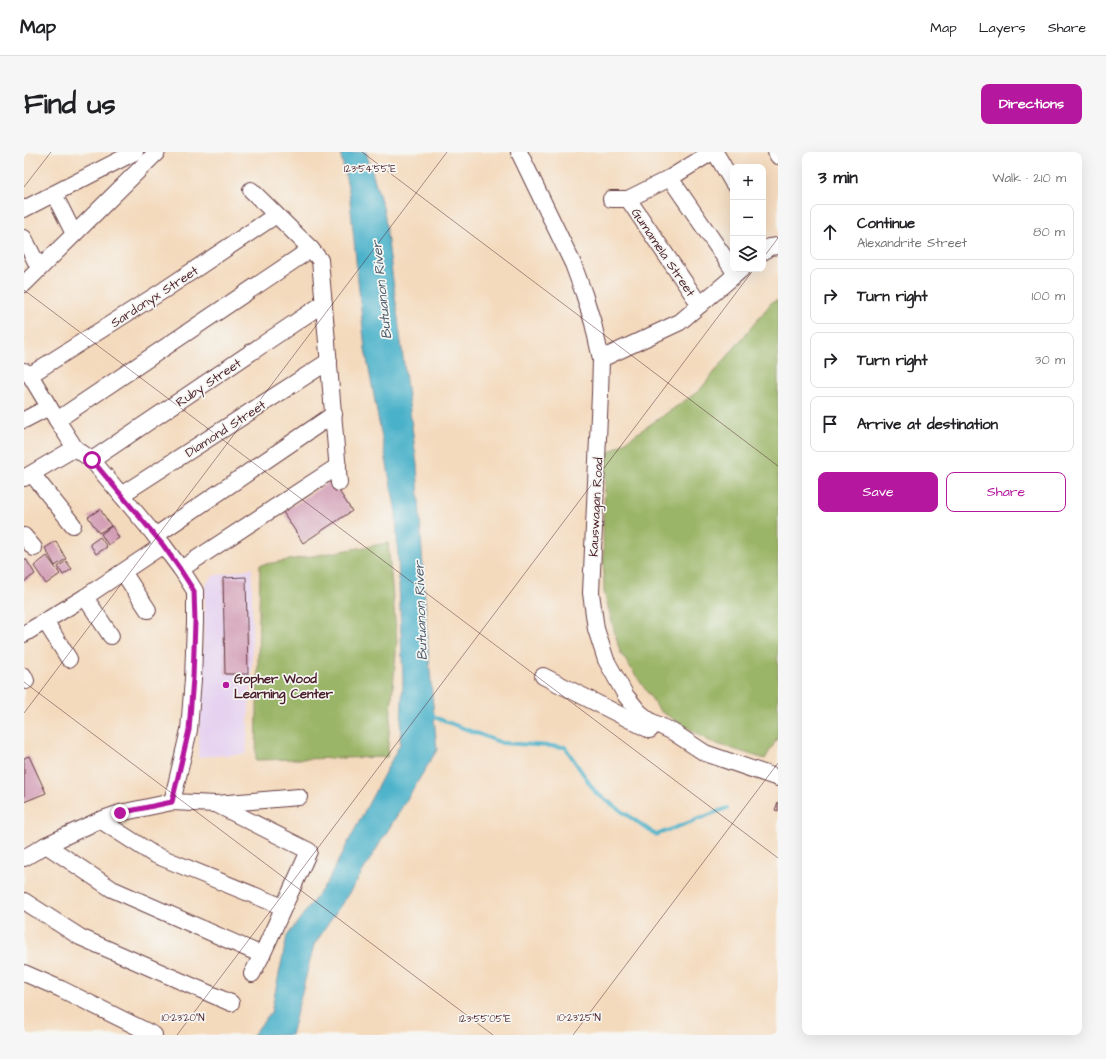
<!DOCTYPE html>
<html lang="en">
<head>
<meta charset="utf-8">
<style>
  body { margin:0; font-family:"Architects Daughter",sans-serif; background:#f6f6f6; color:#202124 }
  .controls { position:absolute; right:12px; top:12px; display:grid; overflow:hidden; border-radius:8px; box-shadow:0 4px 16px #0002 }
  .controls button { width:36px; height:36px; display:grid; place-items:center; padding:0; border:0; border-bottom:1px solid #e0e0e0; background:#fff; color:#202124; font:20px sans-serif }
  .stop { position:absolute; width:12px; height:12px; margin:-9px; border:3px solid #b5179e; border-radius:50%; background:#fff }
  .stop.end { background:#b5179e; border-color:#fff; box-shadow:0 1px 4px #0008 }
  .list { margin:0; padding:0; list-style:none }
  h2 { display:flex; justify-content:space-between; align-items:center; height:52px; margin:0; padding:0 16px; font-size:17px }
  h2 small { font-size:13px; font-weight:400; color:#757577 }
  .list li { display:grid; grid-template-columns:26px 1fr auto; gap:12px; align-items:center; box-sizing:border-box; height:56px; margin:0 8px 8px; padding:0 8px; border:1px solid #e0e0e0; border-radius:8px }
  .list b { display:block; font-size:15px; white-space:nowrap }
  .list p { margin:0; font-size:13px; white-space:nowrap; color:#757577 }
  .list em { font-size:13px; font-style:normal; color:#757577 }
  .actions { display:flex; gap:8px; padding:12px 16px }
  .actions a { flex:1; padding:9px 0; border:1px solid #b5179e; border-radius:8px; text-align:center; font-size:14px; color:#b5179e }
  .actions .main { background:#b5179e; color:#fff }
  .icon { flex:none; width:22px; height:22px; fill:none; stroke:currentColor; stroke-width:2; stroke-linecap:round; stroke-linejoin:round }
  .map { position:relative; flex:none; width:754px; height:883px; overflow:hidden; border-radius:8px }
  header { display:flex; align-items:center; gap:24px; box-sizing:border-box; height:56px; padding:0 20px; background:#fff; border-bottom:1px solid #e0e0e0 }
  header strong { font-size:19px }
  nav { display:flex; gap:22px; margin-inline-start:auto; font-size:14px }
  .intro { display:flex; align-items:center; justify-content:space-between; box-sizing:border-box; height:96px; padding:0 24px }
  h1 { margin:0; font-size:28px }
  .button { padding:10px 18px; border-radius:8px; background:#b5179e; color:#fff; font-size:14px; font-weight:700 }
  main { display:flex; gap:24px; padding:0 24px }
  aside { flex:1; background:#fff; border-radius:8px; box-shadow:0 4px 16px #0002 }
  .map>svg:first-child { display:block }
  .built { fill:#e6d2f0 }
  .forest { fill:#9bb567; stroke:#726a49 }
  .water { fill:#4ab1c9; stroke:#4a687a }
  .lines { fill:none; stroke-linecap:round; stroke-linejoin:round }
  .stream { stroke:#4ab1c9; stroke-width:4 }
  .building { fill:#d39fb6 }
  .minor-casing { stroke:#643b41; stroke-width:18 }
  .minor { stroke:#fff; stroke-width:16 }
  .route { stroke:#b5179e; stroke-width:5 }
  .ticks { fill:none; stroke:#4a1f2b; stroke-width:1; stroke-opacity:0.45 }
  .poi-dot { fill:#b5179e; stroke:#f6f6f2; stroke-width:1.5 }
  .labels { text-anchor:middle; stroke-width:3.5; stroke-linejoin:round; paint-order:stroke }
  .street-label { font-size:13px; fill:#4a1f2b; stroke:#f6f6f2 }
  .poi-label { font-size:13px; font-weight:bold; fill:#4a1f2b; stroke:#f6f6f2; text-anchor:start }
  .water-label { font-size:14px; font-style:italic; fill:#4a596a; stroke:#f6f6f2 }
  .ticks-label { font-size:10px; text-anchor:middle; fill:#4a1f2b; stroke:#f6f6f2; stroke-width:3.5; stroke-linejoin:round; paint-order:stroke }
</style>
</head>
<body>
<header>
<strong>Map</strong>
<nav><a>Map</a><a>Layers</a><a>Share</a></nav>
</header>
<div class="intro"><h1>Find us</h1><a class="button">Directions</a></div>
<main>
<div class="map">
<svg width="754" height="883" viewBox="0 0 754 883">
  <rect width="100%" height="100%" fill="#f6f6f2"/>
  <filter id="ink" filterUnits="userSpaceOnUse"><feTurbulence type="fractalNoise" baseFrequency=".025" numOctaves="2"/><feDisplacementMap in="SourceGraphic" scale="8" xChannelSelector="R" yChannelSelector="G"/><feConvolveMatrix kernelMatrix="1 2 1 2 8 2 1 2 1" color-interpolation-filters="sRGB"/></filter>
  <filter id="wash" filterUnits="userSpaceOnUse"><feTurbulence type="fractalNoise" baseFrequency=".012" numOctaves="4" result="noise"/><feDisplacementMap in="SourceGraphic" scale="16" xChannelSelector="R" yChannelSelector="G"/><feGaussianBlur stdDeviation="0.9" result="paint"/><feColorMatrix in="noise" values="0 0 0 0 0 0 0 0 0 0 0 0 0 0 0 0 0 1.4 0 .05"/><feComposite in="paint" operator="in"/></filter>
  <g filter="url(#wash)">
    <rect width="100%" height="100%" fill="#f4dabd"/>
    <path class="built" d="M228,416v94l-6,92 -48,3 7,-172 8,-9z"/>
    <g class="forest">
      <path d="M754,148v437l-13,22 -54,-17 -51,-31 -40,-59 -16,-60 -1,-70 4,-68 92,-63 73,-89z"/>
      <path d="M364,391l9,98 -10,116 -131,3 4,-195z"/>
    </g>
    <path class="water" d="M316,0h26l18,59 33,254 10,172 10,113 -82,134 -41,61 -23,90h-38l18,-23 16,-76 39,-52 74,-140 3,-64 -7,-168 -31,-163 -16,-158z"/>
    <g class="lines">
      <path class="stream" d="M409,562l1,3 68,26 63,4 31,46 60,42 71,-27"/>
    </g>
    <g id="blocks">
      <g class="building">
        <path d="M308,328l20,31 -49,32 -20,-31z"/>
        <path d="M76,357l11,17 -12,7 -11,-16z"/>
        <path d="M88,374l7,12 -11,7 -7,-11z"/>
        <path d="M76,385l7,10 -11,7 -6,-10z"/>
        <path d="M32,389l10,18 -11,7 -10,-18z"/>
        <path d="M23,404l13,18 -14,10 -12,-18z"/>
        <path d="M2,407l9,15 -11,8v-22z"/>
        <path d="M42,409l6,8 -9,6 -5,-8z"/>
        <path d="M222,425l2,97h-23l-2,-96z"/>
        <path d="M5,604l17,37 -22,9v-44z"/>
        <path d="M754,650v9l-3,-1z"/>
      </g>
    </g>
  </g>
  <g filter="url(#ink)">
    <use href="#blocks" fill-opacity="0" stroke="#643b41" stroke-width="1"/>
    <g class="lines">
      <defs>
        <g id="minor">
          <path d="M495,0l54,112 11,30 9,29 8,36 -1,35 -9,199 5,36 10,31 20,36 13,16 11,9 23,11 32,21 73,25"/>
          <path d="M691,0l18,31"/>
          <path d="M752,0l2,4"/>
          <path d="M646,26l66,96"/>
          <path d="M227,38l60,59 9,11 19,223"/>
          <path d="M30,42l20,40"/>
          <path d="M587,47h17l42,-21 42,-26"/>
          <path d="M604,47l72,106"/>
          <path d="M0,57l111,-57"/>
          <path d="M0,86l15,30"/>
          <path d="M739,100l6,-5 9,-1"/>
          <path d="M0,132l133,-132"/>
          <path d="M577,207l79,-37 62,-53"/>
          <path d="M0,219l6,4 27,45 18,28 17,12 71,85 18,24 14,22v31l-2,57 -4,51 -17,72"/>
          <path d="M6,223l134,-85 112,-75"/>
          <path d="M0,268l25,-13"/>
          <path d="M33,268l254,-171"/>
          <path d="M68,308l232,-157"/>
          <path d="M8,322l41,51"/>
          <path d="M0,326l51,-30"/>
          <path d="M97,343l208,-134"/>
          <path d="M0,384l10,12"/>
          <path d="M131,384l179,-122"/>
          <path d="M157,417l157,-103"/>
          <path d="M99,420l25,38"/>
          <path d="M61,445l26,39"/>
          <path d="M21,469l24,38"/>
          <path d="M0,482l61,-37 78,-52"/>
          <path d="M0,524l2,5"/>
          <path d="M519,524l107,54"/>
          <path d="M192,652l93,47 -47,104 -10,19"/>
          <path d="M76,668l53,34 130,53"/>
          <path d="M22,693l66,44 150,66"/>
          <path d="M0,706l22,-13 54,-25 20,-7 52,-11 44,2 83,-7"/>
          <path d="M0,749l56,36 151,66"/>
          <path d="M0,821l37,16 93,46"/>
        </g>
      </defs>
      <use href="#minor" class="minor-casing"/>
      <use href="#minor" class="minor"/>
    </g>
  </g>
  <g class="lines" filter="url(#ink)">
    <path class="route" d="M68,308l71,85 17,24 14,22 1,31 -2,56 -4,52 -17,72 -52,11"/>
  </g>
  <path class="ticks" d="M338,0l416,314M0,35l27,-35M739,106l15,-20M0,138l754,568M0,530l469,353M0,561l423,-561M153,883l577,-766M549,883l205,-272"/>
  <circle class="poi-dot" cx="202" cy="533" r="4"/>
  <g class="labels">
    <g class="street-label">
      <text transform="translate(640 100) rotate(56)" y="5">Gumamela Street</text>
      <text transform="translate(130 144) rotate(-33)" y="5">Sardonyx Street</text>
      <text transform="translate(184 230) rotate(-34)" y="5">Ruby Street</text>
      <text transform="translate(201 276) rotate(-33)" y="5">Diamond Street</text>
      <text transform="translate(571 355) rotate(-87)" y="5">Kauswagan Road</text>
    </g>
    <g class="poi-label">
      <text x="210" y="531">Gopher Wood<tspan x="210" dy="15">Learning Center</tspan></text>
    </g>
    <g class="water-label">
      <text transform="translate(357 138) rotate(-96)" y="5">Butuanon River</text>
      <text transform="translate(396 459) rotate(-92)" y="5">Butuanon River</text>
    </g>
  </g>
  <g class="ticks-label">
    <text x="346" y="20">123°54'55"E</text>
    <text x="159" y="869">10°23'20"N</text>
    <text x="555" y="869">10°23'25"N</text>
    <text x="461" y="870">123°55'05"E</text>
  </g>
</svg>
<div class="controls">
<button>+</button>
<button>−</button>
<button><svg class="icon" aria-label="layers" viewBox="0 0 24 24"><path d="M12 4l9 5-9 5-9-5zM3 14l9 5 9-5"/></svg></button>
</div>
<div class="stop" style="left:68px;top:308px"></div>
<div class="stop end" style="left:96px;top:661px"></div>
</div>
<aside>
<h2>3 min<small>Walk · 210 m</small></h2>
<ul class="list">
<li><svg class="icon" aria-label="ahead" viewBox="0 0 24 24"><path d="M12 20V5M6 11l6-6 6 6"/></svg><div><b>Continue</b><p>Alexandrite Street</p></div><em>80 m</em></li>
<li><svg class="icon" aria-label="right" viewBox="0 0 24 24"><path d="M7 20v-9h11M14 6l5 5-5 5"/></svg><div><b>Turn right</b></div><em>100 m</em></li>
<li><svg class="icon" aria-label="right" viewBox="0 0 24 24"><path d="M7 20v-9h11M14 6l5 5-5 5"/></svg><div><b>Turn right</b></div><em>30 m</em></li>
<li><svg class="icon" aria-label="arrive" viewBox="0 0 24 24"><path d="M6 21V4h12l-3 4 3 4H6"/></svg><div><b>Arrive at destination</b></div></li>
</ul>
<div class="actions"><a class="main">Save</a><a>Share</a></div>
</aside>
</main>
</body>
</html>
